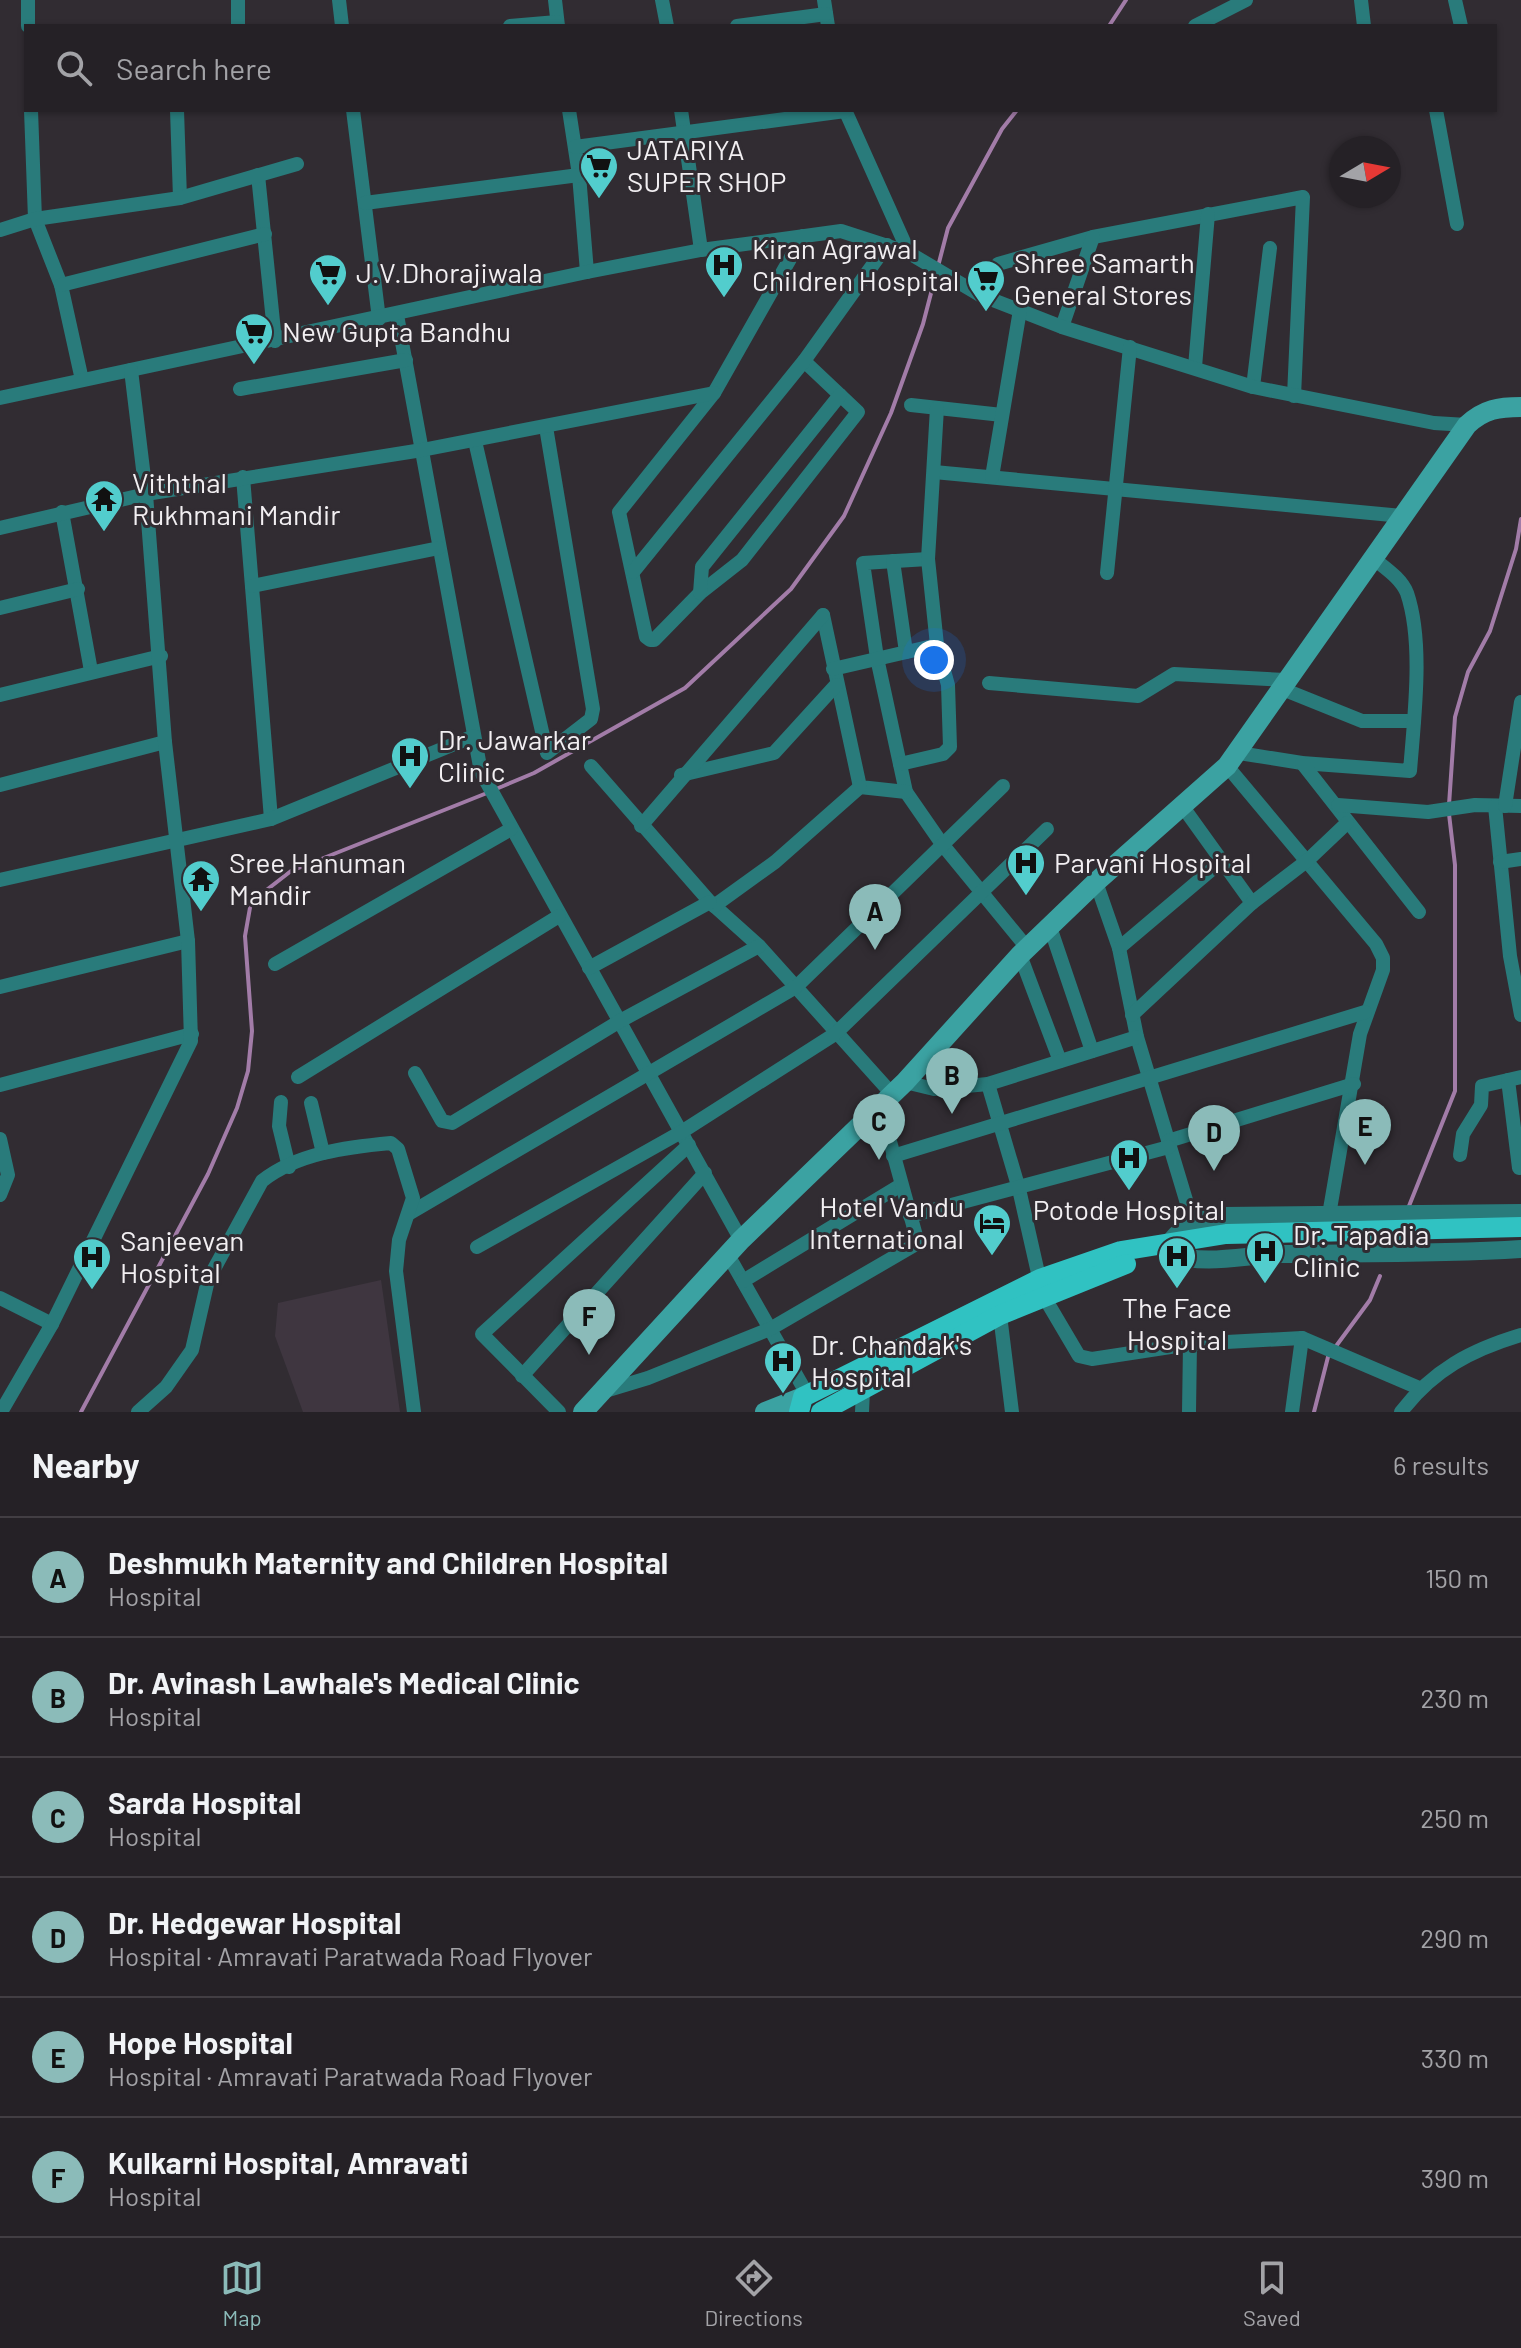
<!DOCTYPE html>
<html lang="en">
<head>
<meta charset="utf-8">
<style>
  body { margin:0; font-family:Barlow,sans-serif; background:#2d292e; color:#f1f3f6 }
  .compass { position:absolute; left:1329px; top:136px; width:72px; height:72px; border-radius:50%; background:#252126; box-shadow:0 2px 6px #0004; rotate:80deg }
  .you { position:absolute; left:934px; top:660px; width:28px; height:28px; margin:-20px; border:6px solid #fff; border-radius:50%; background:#1a73e8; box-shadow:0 0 0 12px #1a73e833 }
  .badge { display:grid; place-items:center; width:52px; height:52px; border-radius:50%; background:#8bbbb9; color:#111; font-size:26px; font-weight:700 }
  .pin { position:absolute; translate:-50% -66px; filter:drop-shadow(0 2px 4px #0008) }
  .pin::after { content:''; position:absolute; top:42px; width:28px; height:24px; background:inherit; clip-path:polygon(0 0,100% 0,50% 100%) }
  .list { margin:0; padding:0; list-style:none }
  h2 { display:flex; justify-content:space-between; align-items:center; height:104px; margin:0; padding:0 32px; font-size:34px }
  h2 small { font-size:26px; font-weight:400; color:#a3a3a7 }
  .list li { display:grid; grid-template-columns:52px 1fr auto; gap:24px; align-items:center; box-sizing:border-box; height:120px; padding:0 32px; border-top:2px solid #423e43 }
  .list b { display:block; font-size:30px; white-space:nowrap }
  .list p { margin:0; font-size:26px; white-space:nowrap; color:#a3a3a7 }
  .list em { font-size:26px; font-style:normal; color:#a3a3a7 }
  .icon { flex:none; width:44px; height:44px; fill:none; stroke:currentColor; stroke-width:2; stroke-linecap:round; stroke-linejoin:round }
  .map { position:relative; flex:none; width:1521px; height:1412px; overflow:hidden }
  .search { position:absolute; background:#252126; box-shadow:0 2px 6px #0004; left:24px; right:24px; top:24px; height:88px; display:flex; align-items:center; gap:20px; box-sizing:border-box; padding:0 28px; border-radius:0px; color:#a3a3a7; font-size:30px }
  .sheet { height:824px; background:#252126 }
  nav { display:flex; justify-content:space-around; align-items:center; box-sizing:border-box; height:112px; border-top:2px solid #423e43; background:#252126; font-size:22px; color:#a3a3a7 }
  nav a { display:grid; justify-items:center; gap:4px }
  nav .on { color:#8bbbb9 }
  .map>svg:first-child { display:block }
  .built { fill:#3f3640 }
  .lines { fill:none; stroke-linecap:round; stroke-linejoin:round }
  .stream { stroke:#a27ca8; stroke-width:4 }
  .minor { stroke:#297b7b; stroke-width:14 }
  .tertiary { stroke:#297b7b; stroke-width:18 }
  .secondary { stroke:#3ba2a2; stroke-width:20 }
  .primary { stroke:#30c2c2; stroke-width:20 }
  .labels { text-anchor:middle; stroke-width:6; stroke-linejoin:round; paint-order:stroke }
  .poi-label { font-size:28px; fill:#f2eff2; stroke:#312c32; text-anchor:start }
</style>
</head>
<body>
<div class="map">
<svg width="1521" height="1412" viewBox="0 0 1521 1412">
  <rect width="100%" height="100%" fill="#312c32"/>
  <path class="built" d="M381,1280l19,132h-97l-28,-76 3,-33z"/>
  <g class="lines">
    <g class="stream">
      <path d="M1109,26l17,-26"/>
      <path d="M496,789l38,-16 151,-85 106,-99 53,-73 47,-103 32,-89 25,-96 54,-99 15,-19"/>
      <path d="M1449,805l6,-88 13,-45 22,-41 26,-82 5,-30"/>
      <path d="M1409,1206l46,-115v-226l-6,-51"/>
      <path d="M81,1412l127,-238 29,-66 11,-37 4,-40 -7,-95 6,-34 40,-31 196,-78"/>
      <path d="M1314,1412l14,-55 42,-57 10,-24"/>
    </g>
    <g class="minor">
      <path d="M238,0v26"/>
      <path d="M339,0l3,26"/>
      <path d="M555,0l3,26"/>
      <path d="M662,0l5,26"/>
      <path d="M824,0l4,26"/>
      <path d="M1361,0l3,26"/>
      <path d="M1455,0l6,26"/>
      <path d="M28,26v-26"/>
      <path d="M510,26l47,-4"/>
      <path d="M737,26l89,-12"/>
      <path d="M1195,26l51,-26"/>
      <path d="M31,110l4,109 26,66 21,95"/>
      <path d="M177,110l3,88"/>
      <path d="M353,110l26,209"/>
      <path d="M569,110l10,65 8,97"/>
      <path d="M681,110l20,140"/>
      <path d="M845,110l64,143"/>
      <path d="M1436,110l21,114"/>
      <path d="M575,147l270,-36"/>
      <path d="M258,175l17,166"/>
      <path d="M365,203l214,-28"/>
      <path d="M0,230l35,-11 145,-21 117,-34"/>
      <path d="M803,236l-89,157 -95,119 27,125 4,3h4l46,-47 42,-33 116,-148 -54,-51"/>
      <path d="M61,285l204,-51"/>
      <path d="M980,295l18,-31 95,-27 210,-40 -9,199"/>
      <path d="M397,315l84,457 260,468"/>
      <path d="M1062,327l31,-90"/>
      <path d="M1195,367l13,-153"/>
      <path d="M1253,387l17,-139"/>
      <path d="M240,389l166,-29"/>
      <path d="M0,398l587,-126 114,-22 140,-19 68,22 71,42 82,32 191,60 181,36 33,2"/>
      <path d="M911,405l91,10"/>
      <path d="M475,441l72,312 44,-34 2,-10 -47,-282"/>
      <path d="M934,472l468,44"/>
      <path d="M243,477l28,342"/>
      <path d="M992,477l28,-167"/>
      <path d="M62,512l29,159"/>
      <path d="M0,528l146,-34 276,-44 292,-57"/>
      <path d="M928,559l-65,4 14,95 29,134 36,52 86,105"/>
      <path d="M893,561l13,91"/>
      <path d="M633,572l171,-211 83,-116"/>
      <path d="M1107,573l23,-226"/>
      <path d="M252,586l187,-38"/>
      <path d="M700,593l2,-26 138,-172"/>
      <path d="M0,608l78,-19"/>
      <path d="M823,615l37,172 46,5"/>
      <path d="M833,669l104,-24"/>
      <path d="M989,683l149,13 36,-22 111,6"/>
      <path d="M1280,688l82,33h52"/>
      <path d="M0,695l161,-39"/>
      <path d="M1239,753l63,10 108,8c4,-53 14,-128 -3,-178 -6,-15 -22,-25 -34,-35"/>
      <path d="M1302,763l117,149"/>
      <path d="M900,764l43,-10 7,-7 -2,-62 -11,-40 -9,-86 9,-151"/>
      <path d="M591,766l119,136 49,44 133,148"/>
      <path d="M1227,766l149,178 7,14v12l-23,64 -31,181"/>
      <path d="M681,775l93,-22 62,-68"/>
      <path d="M0,785l165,-43"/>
      <path d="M1338,805l90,7 47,-7 46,1"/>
      <path d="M1495,806l15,150 11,59"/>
      <path d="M1505,806l16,-104"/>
      <path d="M1183,807l69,96"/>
      <path d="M641,826l182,-211"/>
      <path d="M1500,862l21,-3"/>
      <path d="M0,880l271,-61 203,-83"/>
      <path d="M1096,882l23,66 18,89 55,183"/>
      <path d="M714,906l61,-44 85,-75"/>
      <path d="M1050,927l42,124"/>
      <path d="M1119,948l104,-88"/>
      <path d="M1020,955l40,106"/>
      <path d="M275,964l236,-135"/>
      <path d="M589,968l121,-66"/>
      <path d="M0,987l188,-46"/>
      <path d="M1132,1015l120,-112 56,-43 39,-37"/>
      <path d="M415,1073l27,48 10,2 168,-102 139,-75"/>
      <path d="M298,1077l261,-161"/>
      <path d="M905,1082l29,7 54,-5 149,-47"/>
      <path d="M988,1084l31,105 24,106 36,61 13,3 98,-15 112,-6 117,50"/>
      <path d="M0,1085l192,-51"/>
      <path d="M281,1102l-2,24 10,41"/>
      <path d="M311,1103l12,50"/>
      <path d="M0,1139l8,36 -8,20"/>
      <path d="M1168,1141l186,-57"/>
      <path d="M1460,1155l3,-21 18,-29 1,-19 26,-6"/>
      <path d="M893,1156l472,-144"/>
      <path d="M1519,1168l-11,-88 13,-3"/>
      <path d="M410,1213l386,-226 207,-201"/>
      <path d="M910,1216l259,-69"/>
      <path d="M477,1247l206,-116 152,-97 212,-205"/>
      <path d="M728,1255l79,139"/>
      <path d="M743,1281l158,-96"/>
      <path d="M0,1298l52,26"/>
      <path d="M1000,1315l12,97"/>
      <path d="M522,1376l183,-203"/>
      <path d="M605,1391l43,-13 122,-49 148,-86 -38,-138"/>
      <path d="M1,1412l51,-88 139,-283 -3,-100 -23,-199 -19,-248 -15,-124"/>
      <path d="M138,1412l28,-25 26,-37 16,-70 54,-99c35,-28 86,-34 129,-38l7,6 15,49 -14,42 -3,31 18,141"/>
      <path d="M559,1412l-77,-78 207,-189"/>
      <path d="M862,1412l1,-21"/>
      <path d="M1189,1412l1,-68"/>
      <path d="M1292,1412l10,-74"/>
      <path d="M1401,1412c32,-42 70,-62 120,-77"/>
    </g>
    <g class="tertiary">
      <path d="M1170,1242c16,-21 29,-22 54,-26l297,-3"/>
      <path d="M1171,1254c34,12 75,1 110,0 80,-1 160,0 240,-5"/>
    </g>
    <g class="secondary">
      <path d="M583,1412l158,-172 164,-158 115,-127 76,-73 131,-116 240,-341c17,-16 32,-18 54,-18"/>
      <path d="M765,1412l38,-15"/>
    </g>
    <g class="primary">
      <path d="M799,1412l4,-15 237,-118 81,-28 105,-17 295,-7"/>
      <path d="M821,1412l179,-97 126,-51"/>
    </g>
  </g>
  <defs>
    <symbol id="supermarket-pin" viewBox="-11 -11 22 30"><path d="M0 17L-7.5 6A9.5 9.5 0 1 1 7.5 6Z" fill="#52cdcd" stroke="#312c32"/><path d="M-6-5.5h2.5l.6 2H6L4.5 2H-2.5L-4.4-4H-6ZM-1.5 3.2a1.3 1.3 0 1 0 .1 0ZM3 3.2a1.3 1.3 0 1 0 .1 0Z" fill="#111"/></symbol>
    <symbol id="hospital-pin" viewBox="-11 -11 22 30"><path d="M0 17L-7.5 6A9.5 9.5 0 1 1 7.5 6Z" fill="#52cdcd" stroke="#312c32"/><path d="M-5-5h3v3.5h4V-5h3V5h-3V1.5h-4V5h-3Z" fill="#111"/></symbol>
    <symbol id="temple-pin" viewBox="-11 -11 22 30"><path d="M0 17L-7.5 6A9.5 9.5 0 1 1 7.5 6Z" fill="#52cdcd" stroke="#312c32"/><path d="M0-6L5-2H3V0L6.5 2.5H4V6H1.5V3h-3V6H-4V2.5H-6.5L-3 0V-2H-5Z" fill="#111"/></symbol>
    <symbol id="hotel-pin" viewBox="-11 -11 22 30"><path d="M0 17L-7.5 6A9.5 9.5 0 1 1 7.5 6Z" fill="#52cdcd" stroke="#312c32"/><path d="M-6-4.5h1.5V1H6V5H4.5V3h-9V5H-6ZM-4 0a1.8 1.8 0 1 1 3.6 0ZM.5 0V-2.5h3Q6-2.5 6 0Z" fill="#111"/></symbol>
  </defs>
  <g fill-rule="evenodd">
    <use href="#supermarket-pin" x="577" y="144" width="44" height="60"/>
    <use href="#hospital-pin" x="702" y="243" width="44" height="60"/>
    <use href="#supermarket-pin" x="306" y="251" width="44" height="60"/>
    <use href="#supermarket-pin" x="964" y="257" width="44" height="60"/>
    <use href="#supermarket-pin" x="232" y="310" width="44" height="60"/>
    <use href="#temple-pin" x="82" y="477" width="44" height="60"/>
    <use href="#hospital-pin" x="388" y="734" width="44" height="60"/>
    <use href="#hospital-pin" x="1004" y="841" width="44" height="60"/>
    <use href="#temple-pin" x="179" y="857" width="44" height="60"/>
    <use href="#hospital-pin" x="1107" y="1136" width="44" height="60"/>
    <use href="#hotel-pin" x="970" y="1201" width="44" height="60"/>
    <use href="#hospital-pin" x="1243" y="1229" width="44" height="60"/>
    <use href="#hospital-pin" x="1155" y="1234" width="44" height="60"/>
    <use href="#hospital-pin" x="70" y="1235" width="44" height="60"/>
    <use href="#hospital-pin" x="761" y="1339" width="44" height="60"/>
  </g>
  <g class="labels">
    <g class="poi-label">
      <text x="627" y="160">JATARIYA<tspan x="627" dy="32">SUPER SHOP</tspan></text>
      <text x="752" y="259">Kiran Agrawal<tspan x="752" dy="32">Children Hospital</tspan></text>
      <text x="1014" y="273">Shree Samarth<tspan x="1014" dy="32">General Stores</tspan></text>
      <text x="356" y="283">J.V.Dhorajiwala</text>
      <text x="282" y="342">New Gupta Bandhu</text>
      <text x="132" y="493">Viththal<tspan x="132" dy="32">Rukhmani Mandir</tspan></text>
      <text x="438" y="750">Dr. Jawarkar<tspan x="438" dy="32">Clinic</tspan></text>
      <text x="229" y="873">Sree Hanuman<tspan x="229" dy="32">Mandir</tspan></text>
      <text x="1054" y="873">Parvani Hospital</text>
      <text x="964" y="1217" text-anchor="end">Hotel Vandu<tspan x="964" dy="32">International</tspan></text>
      <text x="1129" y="1220" text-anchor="middle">Potode Hospital</text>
      <text x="1293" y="1245">Dr. Tapadia<tspan x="1293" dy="32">Clinic</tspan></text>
      <text x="120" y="1251">Sanjeevan<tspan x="120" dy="32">Hospital</tspan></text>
      <text x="1177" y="1318" text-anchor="middle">The Face<tspan x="1177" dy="32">Hospital</tspan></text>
      <text x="811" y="1355">Dr. Chandak's<tspan x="811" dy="32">Hospital</tspan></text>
    </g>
  </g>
</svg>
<svg class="compass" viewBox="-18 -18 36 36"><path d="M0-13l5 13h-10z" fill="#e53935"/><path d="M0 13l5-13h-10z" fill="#a3a3a7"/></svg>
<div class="you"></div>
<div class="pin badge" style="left:875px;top:950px">A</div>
<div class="pin badge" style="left:952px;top:1114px">B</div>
<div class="pin badge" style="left:879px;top:1160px">C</div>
<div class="pin badge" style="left:1214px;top:1171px">D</div>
<div class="pin badge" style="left:1365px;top:1165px">E</div>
<div class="pin badge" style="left:589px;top:1355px">F</div>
<div class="search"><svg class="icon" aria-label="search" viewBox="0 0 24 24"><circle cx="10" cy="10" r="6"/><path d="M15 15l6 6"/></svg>Search here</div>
</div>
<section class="sheet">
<h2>Nearby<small>6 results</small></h2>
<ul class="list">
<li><span class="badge">A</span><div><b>Deshmukh Maternity and Children Hospital</b><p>Hospital</p></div><em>150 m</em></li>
<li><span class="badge">B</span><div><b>Dr. Avinash Lawhale's Medical Clinic</b><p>Hospital</p></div><em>230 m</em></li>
<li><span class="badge">C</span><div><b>Sarda Hospital</b><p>Hospital</p></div><em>250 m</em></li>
<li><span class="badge">D</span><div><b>Dr. Hedgewar Hospital</b><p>Hospital · Amravati Paratwada Road Flyover</p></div><em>290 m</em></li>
<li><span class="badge">E</span><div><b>Hope Hospital</b><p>Hospital · Amravati Paratwada Road Flyover</p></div><em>330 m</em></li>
<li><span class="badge">F</span><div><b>Kulkarni Hospital, Amravati</b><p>Hospital</p></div><em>390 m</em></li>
</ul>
</section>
<nav>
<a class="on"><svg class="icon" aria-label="map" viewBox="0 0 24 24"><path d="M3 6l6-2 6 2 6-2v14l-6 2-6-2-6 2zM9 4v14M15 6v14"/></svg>Map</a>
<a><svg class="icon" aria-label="directions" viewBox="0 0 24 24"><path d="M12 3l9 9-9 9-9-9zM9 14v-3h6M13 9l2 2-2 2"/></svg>Directions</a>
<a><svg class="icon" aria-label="saved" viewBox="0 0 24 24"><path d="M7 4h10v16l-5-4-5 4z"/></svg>Saved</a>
</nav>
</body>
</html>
